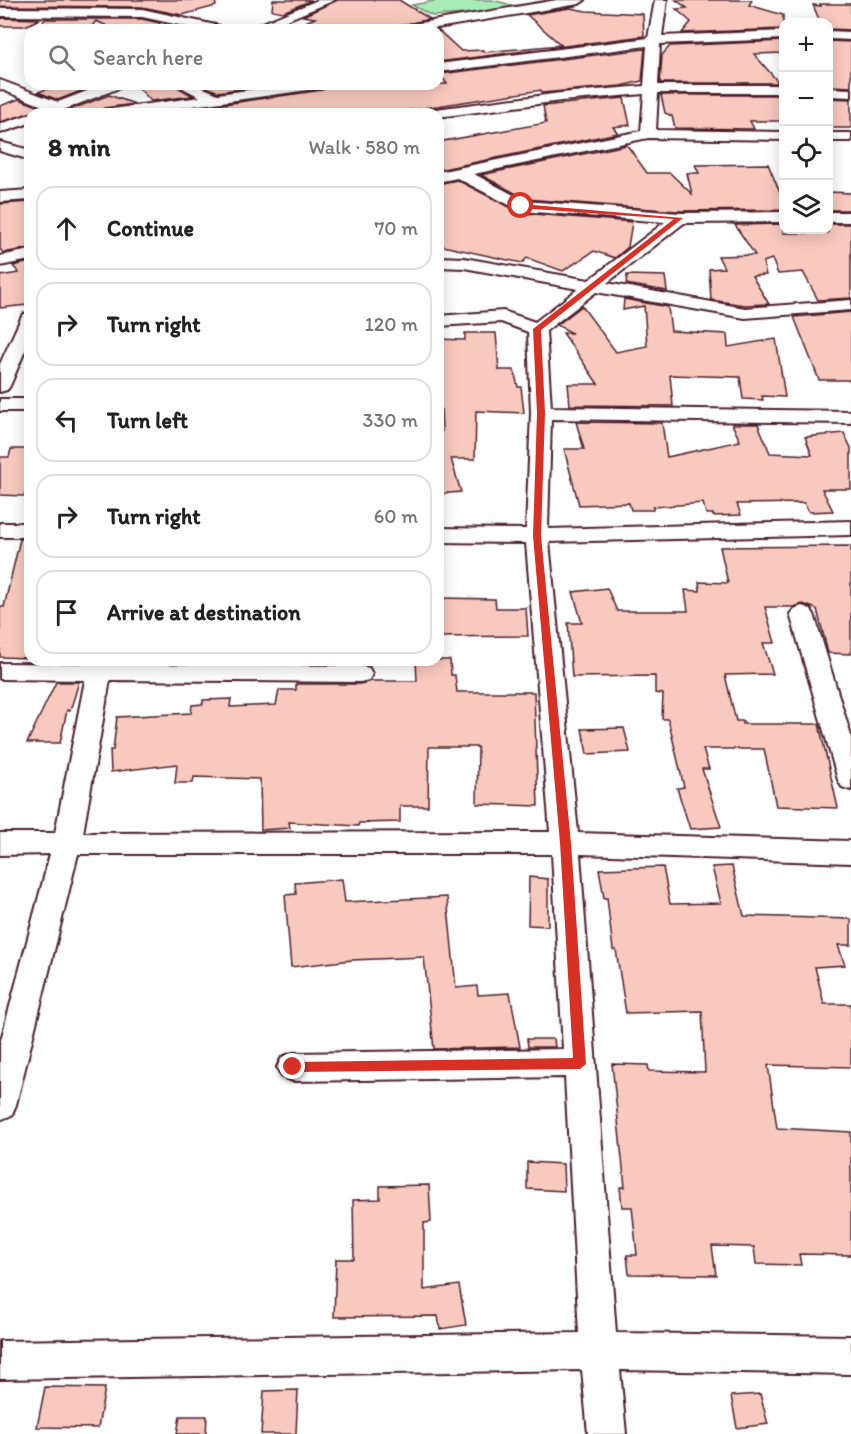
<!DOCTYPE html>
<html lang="en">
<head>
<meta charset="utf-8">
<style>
  body { margin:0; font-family:Itim,sans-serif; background:#f6f6f6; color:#222 }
  .controls { position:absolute; right:18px; top:18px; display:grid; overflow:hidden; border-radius:12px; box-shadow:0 3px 15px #0003 }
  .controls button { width:54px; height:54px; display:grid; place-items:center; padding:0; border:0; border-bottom:2px solid #e0e0e0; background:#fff; color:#222; font:30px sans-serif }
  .stop { position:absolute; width:18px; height:18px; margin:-14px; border:4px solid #d93025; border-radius:50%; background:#fff }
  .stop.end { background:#d93025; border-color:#fff; box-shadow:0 2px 6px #0008 }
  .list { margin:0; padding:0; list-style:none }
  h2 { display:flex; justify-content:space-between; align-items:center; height:78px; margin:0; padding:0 24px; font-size:26px }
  h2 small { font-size:20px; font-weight:400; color:#767676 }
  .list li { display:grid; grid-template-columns:39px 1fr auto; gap:18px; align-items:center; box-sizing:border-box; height:84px; margin:0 12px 12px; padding:0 12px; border:2px solid #e0e0e0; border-radius:18px }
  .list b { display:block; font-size:22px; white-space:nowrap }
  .list em { font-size:20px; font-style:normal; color:#767676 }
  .icon { flex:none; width:33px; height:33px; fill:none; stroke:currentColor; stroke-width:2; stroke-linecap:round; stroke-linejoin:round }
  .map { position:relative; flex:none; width:851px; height:1434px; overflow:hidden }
  .search { position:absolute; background:#fff; box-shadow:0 3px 15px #0003; left:24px; top:24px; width:420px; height:66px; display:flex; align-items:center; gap:15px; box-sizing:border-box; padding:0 21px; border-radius:18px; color:#767676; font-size:22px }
  .panel { position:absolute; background:#fff; box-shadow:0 3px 15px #0003; left:24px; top:108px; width:420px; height:558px; border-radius:18px }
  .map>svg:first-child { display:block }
  .green { fill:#a7ecb7; stroke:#788671; stroke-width:1.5 }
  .building { fill:#f8c9be; stroke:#4a1f2b; stroke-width:1.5 }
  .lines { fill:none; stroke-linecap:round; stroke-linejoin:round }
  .minor-casing { stroke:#4a1f2b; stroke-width:4 }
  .minor { fill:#fff; fill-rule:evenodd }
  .route { fill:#d93025 }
</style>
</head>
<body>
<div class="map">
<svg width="851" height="1434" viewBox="0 0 851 1434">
  <rect width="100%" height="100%" fill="#fff"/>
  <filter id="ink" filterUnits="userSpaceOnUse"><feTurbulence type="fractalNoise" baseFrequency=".0167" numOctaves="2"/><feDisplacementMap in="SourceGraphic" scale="12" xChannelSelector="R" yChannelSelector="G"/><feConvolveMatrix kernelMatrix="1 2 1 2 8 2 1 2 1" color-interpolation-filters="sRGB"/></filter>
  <g filter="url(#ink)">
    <path class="green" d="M439,0h53l24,6 -47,8 -37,2 -20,-11z"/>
    <g class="building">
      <path d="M0,0h215l1,6 -34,9 -40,-8 -142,-1z"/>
      <path d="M273,0h39l-29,12 -11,-2z"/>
      <path d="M337,0h62l31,19 -50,11h-93l28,-12 -12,-2z"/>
      <path d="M676,0h76l-3,5 34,10v14l-101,4 9,-11 -15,-13 11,-1z"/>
      <path d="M820,4h31v26l-23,-1v-7h-8l-7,-17 8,1z"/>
      <path d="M570,8l16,3 57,3 1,22 -206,26v-32l23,21 22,-1 1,2 77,-7 -34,-30z"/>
      <path d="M0,18l40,1 -15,7h-25z"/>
      <path d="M45,19h97l18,4 -4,7h-40l-20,-9 -7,9h-52z"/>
      <path d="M783,41v12l-29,1 25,29h-119l2,-28 8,-9z"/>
      <path d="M828,41l23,1v45l-23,-1z"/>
      <path d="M645,49l-3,32 -21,5 -80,7v-3l-156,24 -224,-1 161,-23 9,-6h116l-7,-10z"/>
      <path d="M52,84h47l-41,16 -20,-8 15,-5z"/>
      <path d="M135,84h38l20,12 -42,5z"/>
      <path d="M200,84h75l-57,8z"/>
      <path d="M109,95l26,9 -31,4 -9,6h-26l-2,-3z"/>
      <path d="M661,95h122v26h-33l4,8 -79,-1 -3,-12 -7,-3z"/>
      <path d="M624,98l6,27 -17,2 5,6 -180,37v-28l108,-19 -3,-17z"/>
      <path d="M828,98l23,1v29h-23z"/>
      <path d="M19,99l21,8 -8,6 -32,9v-16z"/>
      <path d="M627,145l20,28h23l22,21 -5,-21h12l-4,-8 73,-1 15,36v10l-106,1 -151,-12 -45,-24z"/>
      <path d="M457,180l64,33 111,9 -4,25 -13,11 -21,-7 -31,20 -36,-13 -5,5 -84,-18v-61z"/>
      <path d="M828,192l23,1v17h-23z"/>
      <path d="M30,202v46l-27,5 -3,-4v-45z"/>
      <path d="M783,224v9h45v-9h23v74l-33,2 -15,-28 -25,2 -6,-15 -9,3 3,13 -14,1 17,28 -25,1 -33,-5 -2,-31 15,-1 -6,-12 37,-1 -20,-30z"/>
      <path d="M30,262l-3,43 -27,3v-32l19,-3 -6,-7z"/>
      <path d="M627,275l38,1 2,15 -41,-7z"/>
      <path d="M624,299l44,8 3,24 56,3 1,13 48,-8 9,58 -23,-1 1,4 -20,-1 -3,-22 -70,-2 3,31 -103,-1 -2,-21h30l-35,-51h9l-15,-8 25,-19 34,46 31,-6 -3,-40 -21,4z"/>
      <path d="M851,312v68h-32l-25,-63z"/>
      <path d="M465,333h31l3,37h15l4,17h3l3,26 -48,-2 -1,48h-24l10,33 -23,2v-62l4,-1 -1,-22h-3l3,-39 -3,1v-32l27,1z"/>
      <path d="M576,422l86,1 5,34 73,-16 -8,-17h26l12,29 42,2 -7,-18 39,-4 7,15v41h-29l11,22 -24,1 -5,-9 -67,1 4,11 -28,1v-2h-7l-3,-11 -50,4v3h-22l-2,-7 -50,2 -15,-56h20z"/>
      <path d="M11,449h19v32l-6,15 -24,-1v-38h9z"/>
      <path d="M20,539h10v119l-30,-1v-51l4,1z"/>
      <path d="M851,546v108l-23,-1 -11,-44 -14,-5 -10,3h-28l10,36h-12l10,31 -48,1 11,46h7v3h76l19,84 -62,-2 -12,-57h-61l6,20h-7l19,58 -31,2 -13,-41 7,-1 -16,-68h-6l1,-25 -8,-1v-17l-83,1 -4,-54h14l-9,-31 34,-4 10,23h71l-3,-21 15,1 -1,-9 29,1 -8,-36z"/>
      <path d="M438,598l57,1 1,9h30l2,28 -90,1z"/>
      <path d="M296,660h64v4l-64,-1z"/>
      <path d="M416,660h34l1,15h4l2,17h77l4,114 -61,-2 1,-57h-49l-1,59h-28v16l-41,1 -1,3 -69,-4 1,6 -29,2 -1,-51 -66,-2 -1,6h-18l2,-19 -66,8 -1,-22h3l4,-33 74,-4 1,-8 11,-1v-4l28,-1 -1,8 46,-2 3,-15h17v-6h64l11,-3h46z"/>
      <path d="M56,682h23l-9,29 -3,-1 -7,33h-33z"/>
      <path d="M624,728l6,24 -43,2 -5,-25z"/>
      <path d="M732,866l12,50 107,3v26h-13l7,20 -30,2 9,37h27v63l-83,-2 9,63 74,4v123l-52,-1 2,11 -45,-1 -2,-17 -42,-1 4,29 -87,-1 -2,-19h10l-5,-48h-10l-2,-20h5l-13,-123 36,1 1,6 56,1 -3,-61 -76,2 -10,-63h-3l-6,-52h-3l-5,-29 64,-2 7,37 51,-1 -9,-36z"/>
      <path d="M529,877l19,2v47l-20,-1z"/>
      <path d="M342,879l3,23 102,-5 9,91 21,-2 1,9 32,-2 10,54 -86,2 -10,-92 -72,3 -61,7 -6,-72 11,-1 -1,-11z"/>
      <path d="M527,1039h27l1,8h-27z"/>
      <path d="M527,1162l36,2 1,27 -37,-2z"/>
      <path d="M429,1185l2,37 -7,1v67l35,-5 7,40 -26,4 -2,-13 -104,1 2,-58h18l-1,-59 27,-1v-13z"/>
      <path d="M45,1387l60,1 -7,40 -61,-1z"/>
      <path d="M298,1390l-2,44h-35l3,-43z"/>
      <path d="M760,1394l8,30 -31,4 -6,-32z"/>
      <path d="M180,1416h27l-1,18h-29z"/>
    </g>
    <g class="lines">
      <defs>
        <g id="minor">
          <path d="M318,0h17l-72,30h-17z"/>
          <path d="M557,0h28l-6,4 -154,26h-29l6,-4z"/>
          <path d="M655,0h12l-5,36 122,-5v8l-124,5 -2,41h126v8h-126l-2,37 128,2v8l-136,-2 -174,36 51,27 155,12 104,-1v10l-100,1 -77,60 138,25 106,-8v10l-106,8 -149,-26 -50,39 5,76 300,4v12l-300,-4 -3,110 303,-8v14l-302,7 29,291 273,8v22l-271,-9 36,479 235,3v38l-231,-4 6,64h-38l-6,-64 -582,9v-38l579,-8 -14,-256 -272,4 -11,-4 -5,-10 5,-10 11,-4 270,-4 -11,-195h-474l-62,251 -4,10 -12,5v-76l50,-190 -50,1v-22h55l30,-153 -85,-1v-16l360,3 9,2 3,6 -3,6 -9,2 -250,-2 -27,153 467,-1 -24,-289 -88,-1v-14l88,1 5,-116 -3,-81 -27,-10 -63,4v-10l65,-5 32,11 43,-33 -114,-21 -26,-1v-10l26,1 125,22 76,-58 -144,-11 -64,-33 -19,4v-10l203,-41 3,-37 -83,7 -123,16v-3h-17l7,-4 133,-17 83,-7 3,-40 -209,26v-8l210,-26z"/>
          <path d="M0,8l142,1 78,17 6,4h-24l-60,-13 -142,-1z"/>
          <path d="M828,31l23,1v8l-23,-1z"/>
          <path d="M0,80l58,22 47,-18h19l-2,3 -69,27h-20l12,-7 -45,-18z"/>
          <path d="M175,84h19l24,10 74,-10h37l-7,4 -187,26h-38l7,-4 96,-13z"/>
          <path d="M828,88l23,1v8l-23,-1z"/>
          <path d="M30,114v9l-30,10v-9z"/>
          <rect x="828" y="133" width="23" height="8"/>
          <path d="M0,142l30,8v10l-30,-9z"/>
          <path d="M30,190v10l-30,2v-10z"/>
          <rect x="828" y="212" width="23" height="10"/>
          <path d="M30,250v10l-30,6v-10z"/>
          <path d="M30,313v26l-20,47 -3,4 -7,2v-28l21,-46 3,-4z"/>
          <rect x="0" y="399" width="30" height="12"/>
          <rect x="0" y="523" width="30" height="14"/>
          <path d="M802,606l8,3 4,5 37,122v54l-9,-3 -4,-7 -48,-166 4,-5z"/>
        </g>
      </defs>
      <use href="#minor" class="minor-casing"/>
      <use href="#minor" class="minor"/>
    </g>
  </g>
  <path class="route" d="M521,204l162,14 -142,112 4,83 -4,123 30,307 15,221 -6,5 -287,3 -6,-5 6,-5 280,-4 -13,-215 -27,-307 4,-123 -4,-84 141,-110 -155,-11z"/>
</svg>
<div class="controls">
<button>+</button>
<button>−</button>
<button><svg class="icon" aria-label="locate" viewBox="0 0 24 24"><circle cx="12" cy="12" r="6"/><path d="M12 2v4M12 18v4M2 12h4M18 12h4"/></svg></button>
<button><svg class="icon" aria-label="layers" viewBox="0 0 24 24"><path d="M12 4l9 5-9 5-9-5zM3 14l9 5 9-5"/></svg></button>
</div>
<div class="stop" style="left:521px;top:206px"></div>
<div class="stop end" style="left:293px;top:1067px"></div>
<div class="search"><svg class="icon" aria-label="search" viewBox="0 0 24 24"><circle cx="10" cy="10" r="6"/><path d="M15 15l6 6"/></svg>Search here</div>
<section class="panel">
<h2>8 min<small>Walk · 580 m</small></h2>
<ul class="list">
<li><svg class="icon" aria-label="ahead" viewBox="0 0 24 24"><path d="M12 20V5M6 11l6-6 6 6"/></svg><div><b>Continue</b></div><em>70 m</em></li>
<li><svg class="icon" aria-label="right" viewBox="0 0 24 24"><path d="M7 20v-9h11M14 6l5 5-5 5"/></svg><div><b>Turn right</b></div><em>120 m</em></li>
<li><svg class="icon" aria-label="left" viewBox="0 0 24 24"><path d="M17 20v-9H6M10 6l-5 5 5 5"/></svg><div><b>Turn left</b></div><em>330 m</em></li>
<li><svg class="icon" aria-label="right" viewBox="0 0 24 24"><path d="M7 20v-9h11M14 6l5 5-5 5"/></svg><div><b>Turn right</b></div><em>60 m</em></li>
<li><svg class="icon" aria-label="arrive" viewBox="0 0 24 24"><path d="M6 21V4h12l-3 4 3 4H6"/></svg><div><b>Arrive at destination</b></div></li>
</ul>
</section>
</div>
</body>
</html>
